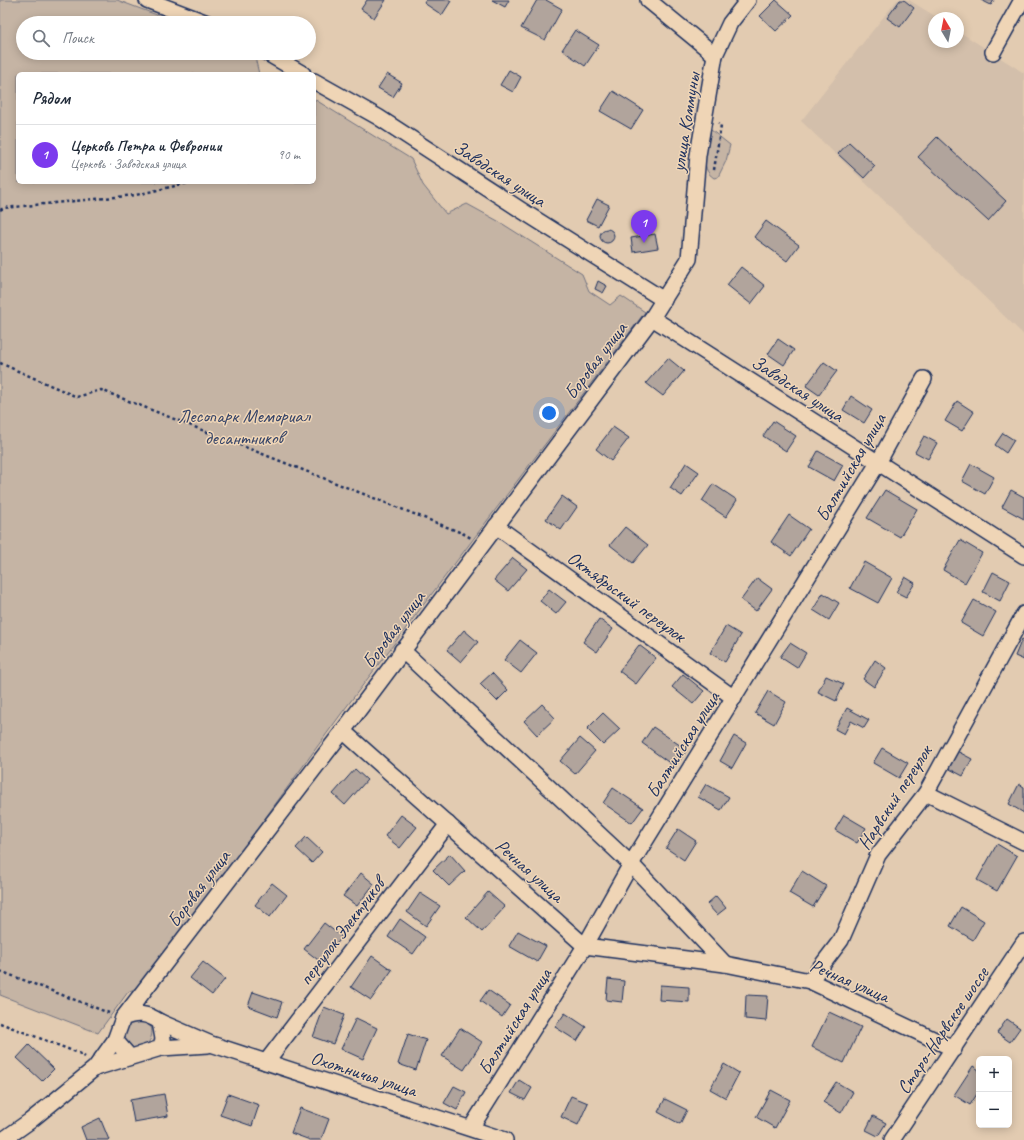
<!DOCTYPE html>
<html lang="ru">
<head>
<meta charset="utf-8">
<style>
  body { margin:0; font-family:Caveat,sans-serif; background:#f6f6f7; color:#1f2937 }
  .controls { position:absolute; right:12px; bottom:12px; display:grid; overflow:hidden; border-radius:6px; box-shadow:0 2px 10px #0003 }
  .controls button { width:36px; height:36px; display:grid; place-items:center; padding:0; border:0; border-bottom:1px solid #e0e1e3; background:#fff; color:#1f2937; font:20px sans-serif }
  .compass { position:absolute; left:928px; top:12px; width:36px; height:36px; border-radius:50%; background:#fff; box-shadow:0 2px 10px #0003; rotate:350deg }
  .you { position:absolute; left:549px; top:413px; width:14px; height:14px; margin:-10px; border:3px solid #fff; border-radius:50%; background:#1a73e8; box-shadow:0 0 0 6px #1a73e833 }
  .badge { display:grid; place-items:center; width:26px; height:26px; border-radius:50%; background:#7c3aed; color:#fff; font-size:13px; font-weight:700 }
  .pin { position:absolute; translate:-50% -33px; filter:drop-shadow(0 1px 2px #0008) }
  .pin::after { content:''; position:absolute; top:21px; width:14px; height:12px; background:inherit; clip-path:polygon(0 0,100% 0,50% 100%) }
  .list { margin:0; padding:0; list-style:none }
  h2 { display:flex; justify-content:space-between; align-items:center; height:52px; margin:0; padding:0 16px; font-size:17px }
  h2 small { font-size:13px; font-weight:400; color:#747a83 }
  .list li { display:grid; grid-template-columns:26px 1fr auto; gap:12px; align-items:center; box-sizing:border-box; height:60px; padding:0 16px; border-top:1px solid #e0e1e3 }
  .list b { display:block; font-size:15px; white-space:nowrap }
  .list p { margin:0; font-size:13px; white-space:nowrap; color:#747a83 }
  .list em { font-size:13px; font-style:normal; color:#747a83 }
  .icon { flex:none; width:22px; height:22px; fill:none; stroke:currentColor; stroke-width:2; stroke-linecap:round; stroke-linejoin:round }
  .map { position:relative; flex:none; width:1024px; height:1140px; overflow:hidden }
  .search { position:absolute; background:#fff; box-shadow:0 2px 10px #0003; left:16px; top:16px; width:300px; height:44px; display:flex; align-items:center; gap:10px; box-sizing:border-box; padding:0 14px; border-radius:22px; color:#747a83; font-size:15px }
  .panel { position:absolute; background:#fff; box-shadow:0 2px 10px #0003; left:16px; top:72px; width:300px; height:112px; border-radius:6px }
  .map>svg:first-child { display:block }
  .built { fill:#d3bfab }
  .green { fill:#c5b4a4; stroke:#707281 }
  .building { fill:#b1a49c; stroke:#1b2f5e }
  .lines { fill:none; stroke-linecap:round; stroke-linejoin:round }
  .minor-casing { stroke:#1b2f5e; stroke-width:18 }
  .path { stroke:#1b2f5e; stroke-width:2.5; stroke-dasharray:3 3; stroke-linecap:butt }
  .minor { stroke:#efd5b6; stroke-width:15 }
  .labels { text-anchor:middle; stroke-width:3; stroke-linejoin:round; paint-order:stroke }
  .street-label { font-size:19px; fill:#1b2f5e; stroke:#efd5b6 }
  .park-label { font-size:19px; fill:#344368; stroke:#efd5b6 }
</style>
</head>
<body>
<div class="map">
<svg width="1024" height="1140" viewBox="0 0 1024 1140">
  <rect width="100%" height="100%" fill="#e2cbb1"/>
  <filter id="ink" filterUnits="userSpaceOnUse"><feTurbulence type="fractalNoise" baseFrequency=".025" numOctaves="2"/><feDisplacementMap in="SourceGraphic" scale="8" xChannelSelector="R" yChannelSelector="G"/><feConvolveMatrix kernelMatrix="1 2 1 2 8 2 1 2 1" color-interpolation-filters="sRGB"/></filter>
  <g filter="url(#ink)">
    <path class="built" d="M897,0h12l29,18h-4v24h24v-11l66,42v262l-223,-214z"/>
    <g class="green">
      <path d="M0,0h117l61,23h-155v30h231l5,21h-241v108h296v-83l97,60 12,26 23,29 21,-10 31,17 84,53 7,17 21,14 11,-9 24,16 -301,398 -200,274 -16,8 -30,41 -98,-38z"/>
      <path d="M711,130l19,15 -4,16 -8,16 -4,1c-16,-10 -6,-32 -3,-48z"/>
      <path d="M141,1020l10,7c4,12 -7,26 -20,22 -3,-1 -6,-4 -9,-6l4,-19z"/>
    </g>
    <g class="building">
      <path d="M367,0h19l-12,18 -13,-9z"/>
      <path d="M426,0h24l1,1 -9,14 -18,-12z"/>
      <path d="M492,0h17l-4,7z"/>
      <path d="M537,0h9l16,9 -17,31 -24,-12z"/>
      <path d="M776,0l17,15 -17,16 -16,-15z"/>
      <path d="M900,0h4l10,8 -14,19 -13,-9z"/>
      <path d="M981,0h13l-3,5z"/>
      <path d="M575,30l24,15 -14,21 -23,-16z"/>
      <path d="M509,70l12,7 -8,15 -13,-7z"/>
      <path d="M387,74l15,9 -9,14 -15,-9z"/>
      <path d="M613,91l30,19 -12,19 -31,-18z"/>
      <path d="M937,137l69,64 -18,20 -70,-64z"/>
      <path d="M849,142l26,24 -11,12 -26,-24z"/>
      <path d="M597,199l12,6 -11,21 -12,-6z"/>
      <path d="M766,221l33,24 -12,16 -33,-24z"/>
      <circle cx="607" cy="236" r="7"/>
      <path d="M655,234l3,14 -25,4 -2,-14z"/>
      <path d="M741,267l24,19 -14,18 -24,-19z"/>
      <path d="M598,281l9,5 -4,7 -8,-4z"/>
      <path d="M778,339l16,11 -10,15 -16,-11z"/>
      <path d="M668,358l16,13 -21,25 -17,-13z"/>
      <path d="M824,362l13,9 -18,24 -13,-9z"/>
      <path d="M851,396l21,14 -8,13 -21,-13z"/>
      <path d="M957,401l17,11 -12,19 -17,-10z"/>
      <path d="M773,421l23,15 -10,15 -23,-15z"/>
      <path d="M613,427l16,11 -18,23 -15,-12z"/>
      <path d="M1003,433l11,7 -8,13 -11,-8z"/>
      <path d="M924,436l13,7 -9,16 -13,-7z"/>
      <path d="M818,451l25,14 -9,16 -25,-14z"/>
      <path d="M686,463l13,9 -17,24 -12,-8z"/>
      <path d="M971,464l23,13 -9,17 -23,-13z"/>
      <path d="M713,484l24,16 -11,17 -24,-16z"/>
      <path d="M885,490l32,19 -17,28 -33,-19z"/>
      <path d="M1011,490l13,7v22l-22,-12z"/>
      <path d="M562,496l15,11 -16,23 -15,-11z"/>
      <path d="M789,515l20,14 -18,27 -20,-14z"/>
      <path d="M625,527l23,18 -15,18 -23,-18z"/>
      <path d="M960,540l22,13 -17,30 -22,-13z"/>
      <path d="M513,558l14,11 -19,22 -14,-11z"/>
      <path d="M864,562l28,16 -14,25 -28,-15z"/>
      <path d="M993,572l17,9 -10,20 -17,-9z"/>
      <path d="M905,577l10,6 -9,14 -10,-5z"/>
      <path d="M757,578l15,11 -16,22 -15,-11z"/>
      <path d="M549,589l17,13 -10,12 -16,-13z"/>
      <path d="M823,593l16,10 -10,17 -16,-10z"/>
      <path d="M974,600l22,12 -13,24 -22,-13z"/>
      <path d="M599,619l14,10 -16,23 -14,-10z"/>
      <path d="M726,626l15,9 -16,27 -15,-9z"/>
      <path d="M464,630l14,12 -17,20 -14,-12z"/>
      <path d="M1022,639l2,1v20l-9,-4z"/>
      <path d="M520,640l17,13 -16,20 -17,-13z"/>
      <path d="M790,643l16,10 -9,15 -17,-11z"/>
      <path d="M639,645l17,13 -20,26 -17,-13z"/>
      <path d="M875,660l11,8 -12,19 -11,-8z"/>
      <path d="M492,673l16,17 -11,11 -17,-17z"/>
      <path d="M683,674l21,17 -11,13 -21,-17z"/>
      <path d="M826,676l18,8 -8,17 -18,-9z"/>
      <path d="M768,691l18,11 -12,22 -19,-11z"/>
      <path d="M542,704l13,14 -18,17 -13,-14z"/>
      <path d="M847,708l22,12 -5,8 -13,-7 -7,13 -9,-5z"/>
      <path d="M603,713l17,16 -17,16 -16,-16z"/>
      <path d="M653,727l34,23 -12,17 -33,-24z"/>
      <path d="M734,736l12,7 -14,25 -12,-7z"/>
      <path d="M580,738l15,13 -20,23 -15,-13z"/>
      <path d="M882,748l26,15 -9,15 -26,-15z"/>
      <path d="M955,750l17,9 -9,17 -17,-9z"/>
      <path d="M355,769l12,11 -22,25 -12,-11z"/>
      <path d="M706,784l23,13 -8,13 -23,-13z"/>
      <path d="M1019,784l5,3v26l-15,-9z"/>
      <path d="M613,788l30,20 -11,15 -29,-20z"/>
      <path d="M401,815l16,12 -17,21 -15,-12z"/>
      <path d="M844,815l22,13 -9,15 -22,-13z"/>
      <path d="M678,829l18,12 -12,19 -18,-12z"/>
      <path d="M306,837l16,15 -10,11 -16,-15z"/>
      <path d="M997,844l20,12 -20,35 -20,-11z"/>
      <path d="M450,854l15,17 -16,15 -16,-16z"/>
      <path d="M802,871l24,15 -13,21 -24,-14z"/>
      <path d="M361,873l13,11 -17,22 -14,-10z"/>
      <path d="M272,883l15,12 -17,22 -15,-12z"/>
      <path d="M488,892l17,15 -23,25 -16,-15z"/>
      <path d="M420,893l20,13 -14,20 -19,-14z"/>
      <path d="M716,896l10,12 -9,7 -10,-11z"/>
      <path d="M961,907l23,14 -11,19 -23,-14z"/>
      <path d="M400,919l25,18 -12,17 -25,-17z"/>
      <path d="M324,923l18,14 -20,26 -18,-14z"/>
      <path d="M518,931l28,15 -9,16 -28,-16z"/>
      <path d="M372,956l20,14 -21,30 -20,-13z"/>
      <path d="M203,962l22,17 -13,16 -22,-17z"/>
      <path d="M608,979l16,2 -2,21 -16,-2z"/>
      <path d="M660,985l29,2v15l-30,-2z"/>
      <path d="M488,990l22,15 -8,12 -22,-16z"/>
      <path d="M253,992l29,10 -5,15 -29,-11z"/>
      <path d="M746,995l22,1 -2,25 -21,-2z"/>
      <path d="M324,1007l20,8 -11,29 -20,-7z"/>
      <path d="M829,1012l32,15 -17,36 -32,-16z"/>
      <path d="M565,1013l21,14 -9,14 -22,-14z"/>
      <path d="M356,1018l21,10 -14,31 -22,-10z"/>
      <path d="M1007,1019l13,9 -10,14 -13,-9z"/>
      <path d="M460,1028l22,14 -18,28 -22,-14z"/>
      <path d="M408,1034l18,6 -10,30 -18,-6z"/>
      <path d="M29,1045l25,24 -12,12 -25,-23z"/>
      <path d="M724,1064l15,9 -13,25 -16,-9z"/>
      <path d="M973,1066l6,4v21l-9,14 -16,-10z"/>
      <path d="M519,1080l13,8 -7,12 -14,-7z"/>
      <path d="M836,1082l17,10 -12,21 -18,-11z"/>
      <path d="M454,1086l12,6 -9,18 -13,-7z"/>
      <path d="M771,1090l19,10 -15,28 -19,-11z"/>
      <path d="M164,1094l4,22 -34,6 -4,-22z"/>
      <path d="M228,1094l31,11 -7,21 -32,-11z"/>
      <path d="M571,1096l17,7 -10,22 -17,-8z"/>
      <path d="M665,1099l22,11 -7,14 -22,-12z"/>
      <path d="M300,1108l29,11 -8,21h-11l-19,-7z"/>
      <path d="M873,1116l13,7 -8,13 -12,-6z"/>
      <path d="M100,1118l9,22h-23l-5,-13z"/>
    </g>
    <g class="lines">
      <defs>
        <g id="minor">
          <path d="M147,0l60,23"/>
          <path d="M648,0l67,55"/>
          <path d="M993,52l29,-52"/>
          <path d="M267,53l36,21"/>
          <path d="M314,81l64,36 143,93 143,90"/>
          <path d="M652,318l372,238"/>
          <path d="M496,526l238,172"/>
          <path d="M402,650l229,214 94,100"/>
          <path d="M343,731l242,215 140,18 85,17 144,68"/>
          <path d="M926,793l98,49"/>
          <path d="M810,981l31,-41 37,-85 48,-62 98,-179"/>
          <path d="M123,1018l220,-287 309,-413 37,-59 9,-104 17,-100 15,-32 18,-23"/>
          <path d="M160,1022l51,22 294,96"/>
          <path d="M161,1048l47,-3"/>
          <path d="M266,1062l182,-238"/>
          <path d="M95,1068l66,-20 2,-9 -3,-17c-13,-9 -23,-10 -37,-4l-8,22 14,16"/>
          <path d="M471,1128l114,-182 46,-82 247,-401 46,-84"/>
          <path d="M3,1140l27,-19 65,-53 20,-28"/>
          <path d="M892,1140l132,-198"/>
        </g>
      </defs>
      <use href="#minor" class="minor-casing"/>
      <g class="path">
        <path d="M714,170l7,-45 -3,-2"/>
        <path d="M0,210l4,-2 132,-13 56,-13"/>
        <path d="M0,363l77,34 24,-7 361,143 9,5"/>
        <path d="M0,971l109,42"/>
        <path d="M0,1023l81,31 4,3"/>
      </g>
      <use href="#minor" class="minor"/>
    </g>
  </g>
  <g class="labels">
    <g class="street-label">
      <text transform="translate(685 122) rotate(-81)" y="7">улица Коммуны</text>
      <text transform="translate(500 173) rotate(33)" y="7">Заводская улица</text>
      <text transform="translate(595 360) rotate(-53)" y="7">Боровая улица</text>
      <text transform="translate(798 388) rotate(33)" y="7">Заводская улица</text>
      <text transform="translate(850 467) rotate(-60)" y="7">Балтийская улица</text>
      <text transform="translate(627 596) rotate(36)" y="7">Октябрьский переулок</text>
      <text transform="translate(393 629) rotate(-53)" y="7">Боровая улица</text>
      <text transform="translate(682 744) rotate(-58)" y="7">Балтийская улица</text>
      <text transform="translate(894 797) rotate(-57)" y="7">Нарвский переулок</text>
      <text transform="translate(530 870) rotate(42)" y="7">Речная улица</text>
      <text transform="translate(198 888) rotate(-53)" y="7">Боровая улица</text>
      <text transform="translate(341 931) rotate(-53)" y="7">переулок Электриков</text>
      <text transform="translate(850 980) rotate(23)" y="7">Речная улица</text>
      <text transform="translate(514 1021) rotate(-58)" y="7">Балтийская улица</text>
      <text transform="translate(942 1030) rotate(-56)" y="7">Старо-Нарвское шоссе</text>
      <text transform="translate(364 1073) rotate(18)" y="7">Охотничья улица</text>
    </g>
    <g class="park-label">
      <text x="244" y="422">Лесопарк Мемориал<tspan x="244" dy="22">десантников</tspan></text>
    </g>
  </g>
</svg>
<div class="controls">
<button>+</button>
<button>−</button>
</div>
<svg class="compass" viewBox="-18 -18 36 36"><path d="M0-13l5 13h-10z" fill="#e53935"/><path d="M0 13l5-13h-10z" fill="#747a83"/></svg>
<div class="you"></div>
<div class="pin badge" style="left:644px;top:243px">1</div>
<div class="search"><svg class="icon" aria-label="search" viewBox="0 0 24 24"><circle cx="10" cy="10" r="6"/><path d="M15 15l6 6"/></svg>Поиск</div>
<section class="panel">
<h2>Рядом<small></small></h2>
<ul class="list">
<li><span class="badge">1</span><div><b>Церковь Петра и Февронии</b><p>Церковь · Заводская улица</p></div><em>90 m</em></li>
</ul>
</section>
</div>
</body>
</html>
